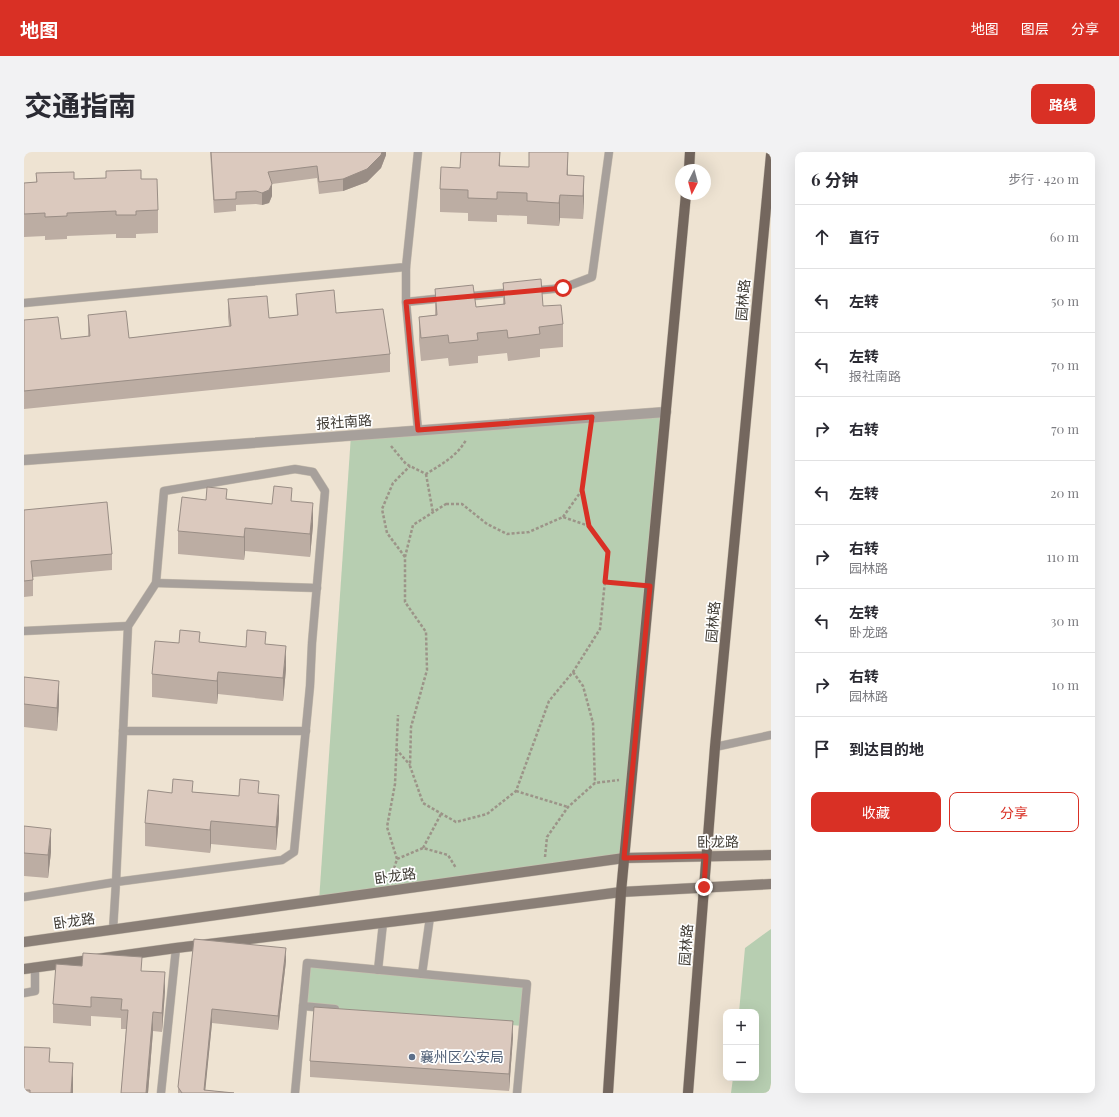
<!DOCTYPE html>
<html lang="zh">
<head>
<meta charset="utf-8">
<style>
  body { margin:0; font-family:"Playfair Display","Noto Sans SC",serif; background:#f2f2f3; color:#2b2b33 }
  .controls { position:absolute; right:12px; bottom:12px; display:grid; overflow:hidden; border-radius:8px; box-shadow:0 4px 16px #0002 }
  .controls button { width:36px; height:36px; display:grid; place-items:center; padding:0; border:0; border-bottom:1px solid #e1e1e2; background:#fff; color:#2b2b33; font:20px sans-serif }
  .compass { position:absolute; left:651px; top:12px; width:36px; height:36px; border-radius:50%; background:#fff; box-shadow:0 4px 16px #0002; rotate:186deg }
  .stop { position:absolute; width:12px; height:12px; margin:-9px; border:3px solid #d93025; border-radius:50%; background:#fff }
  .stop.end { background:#d93025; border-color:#fff; box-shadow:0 1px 4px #0008 }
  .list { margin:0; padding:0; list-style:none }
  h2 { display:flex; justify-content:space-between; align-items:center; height:52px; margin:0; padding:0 16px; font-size:17px }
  h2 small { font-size:13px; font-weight:400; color:#7c7c81 }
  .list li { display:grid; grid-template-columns:26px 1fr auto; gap:12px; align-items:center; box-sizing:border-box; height:64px; padding:0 16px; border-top:1px solid #e1e1e2 }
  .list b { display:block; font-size:15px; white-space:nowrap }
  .list p { margin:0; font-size:13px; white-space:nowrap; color:#7c7c81 }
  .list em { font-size:13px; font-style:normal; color:#7c7c81 }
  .actions { display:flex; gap:8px; padding:12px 16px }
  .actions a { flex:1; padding:9px 0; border:1px solid #d93025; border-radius:8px; text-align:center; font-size:14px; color:#d93025 }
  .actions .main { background:#d93025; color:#fff }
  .icon { flex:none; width:22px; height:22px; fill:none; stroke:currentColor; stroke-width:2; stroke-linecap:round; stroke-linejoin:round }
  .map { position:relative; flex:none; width:747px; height:941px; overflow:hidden; border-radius:8px }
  header { display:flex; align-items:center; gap:24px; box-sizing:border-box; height:56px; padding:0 20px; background:#d93025; color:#fff }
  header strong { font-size:19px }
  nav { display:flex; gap:22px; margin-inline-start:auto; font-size:14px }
  .intro { display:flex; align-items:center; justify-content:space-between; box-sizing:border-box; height:96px; padding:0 24px }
  h1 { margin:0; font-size:28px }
  .button { padding:10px 18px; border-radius:8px; background:#d93025; color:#fff; font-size:14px; font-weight:700 }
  main { display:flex; gap:24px; padding:0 24px }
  aside { flex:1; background:#fff; border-radius:8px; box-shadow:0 4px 16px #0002 }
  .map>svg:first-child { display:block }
  .green { fill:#b7ceb1 }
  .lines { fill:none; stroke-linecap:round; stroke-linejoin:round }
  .service-casing { stroke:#c8beaf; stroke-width:9 }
  .minor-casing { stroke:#c8beaf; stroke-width:11 }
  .secondary-casing { stroke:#c8beaf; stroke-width:11 }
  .primary-casing { stroke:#c8beaf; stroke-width:11 }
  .path { stroke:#9c9488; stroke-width:2.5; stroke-dasharray:3 2; stroke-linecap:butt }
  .service { stroke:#a7a09b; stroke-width:8 }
  .minor { stroke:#a7a09b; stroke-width:10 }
  .secondary { stroke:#8a7f77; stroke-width:10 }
  .primary { stroke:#74675e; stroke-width:10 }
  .wall { fill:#bcada3 }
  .shaded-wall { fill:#998d85 }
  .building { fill:#dbc9be; stroke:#998d85 }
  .route { stroke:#d93025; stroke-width:5 }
  .service-dot { fill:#5c6f8a; stroke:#fff; stroke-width:1.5 }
  .labels { text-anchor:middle; stroke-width:3.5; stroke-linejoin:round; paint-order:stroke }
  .street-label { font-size:14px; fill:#403c35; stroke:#fff }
  .service-label { font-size:14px; fill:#4e5e75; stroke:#fff; text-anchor:start }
</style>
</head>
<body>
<header>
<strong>地图</strong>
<nav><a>地图</a><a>图层</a><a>分享</a></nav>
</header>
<div class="intro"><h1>交通指南</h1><a class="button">路线</a></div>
<main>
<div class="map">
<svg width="747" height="941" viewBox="0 0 747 941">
  <rect width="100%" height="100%" fill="#eee3d2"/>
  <g class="green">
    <path d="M642,260l-42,446 -305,43 32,-466z"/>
    <path d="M747,777v154l-2,10h-38l2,-15h23v-66h-17l6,-64z"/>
    <path d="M283,811l220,21 -4,42 -220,-20z"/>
  </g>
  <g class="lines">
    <defs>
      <g id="service">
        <path d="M507,139l32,-3 29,-11 17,-125"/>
        <path d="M439,145l51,-5"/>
        <path d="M382,150v-35"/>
        <path d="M0,151l382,-36 12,-115"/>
        <path d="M394,278l-12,-128 38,-4"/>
        <path d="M132,431l161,5"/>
        <path d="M0,479l104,-5"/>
        <path d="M99,579h183"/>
        <path d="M691,595l56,-12"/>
        <path d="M0,745l92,-15 166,-22 12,-8 16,-166 2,-43 13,-152 -12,-19 -18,-3 -131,22 -8,92 -28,43 -12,256 -3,48"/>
        <path d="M354,818l5,-47"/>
        <path d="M398,822l8,-57"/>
        <path d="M0,841l11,-2v-24"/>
        <path d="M279,854l32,3"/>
        <path d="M137,941l15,-145"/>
        <path d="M271,941l12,-130 220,21 -10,109"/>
      </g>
      <path id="minor" d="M0,308l642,-48"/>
      <g id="secondary">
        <path d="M0,790l600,-84 147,-3"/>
        <path d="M0,817l152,-21 254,-31 191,-25 150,-8"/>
      </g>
      <g id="primary">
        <path d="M665,18l1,-18"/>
        <path d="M584,941l13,-201 65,-698"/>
        <path d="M664,941l27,-346 56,-592"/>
      </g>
    </defs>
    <use href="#service" class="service-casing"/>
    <use href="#minor" class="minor-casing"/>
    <use href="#secondary" class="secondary-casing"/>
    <use href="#primary" class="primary-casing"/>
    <g class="path">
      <path d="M367,294l15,18 20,10c16,-10 31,-18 40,-34"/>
      <path d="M402,322l7,39"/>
      <path d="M422,352h16l25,20 20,10 22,-2 34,-15 26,9 19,26 -8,77 -27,43 -24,29 -33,90 -29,23 -31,8 -33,-19 -13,-37 1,-39 16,-57 -1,-38 -21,-30v-45l8,-32z"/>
      <path d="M539,365l19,-27"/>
      <path d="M565,374l-7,-36 8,-60"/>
      <path d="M381,405l-18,-24 -5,-24 11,-26 17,-17"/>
      <path d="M581,430l32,3"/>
      <path d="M549,520l10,14 10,37 2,60"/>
      <path d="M372,597l14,16"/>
      <path d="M492,639l52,16"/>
      <path d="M399,696l18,-34"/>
      <path d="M521,705l2,-20 21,-30 27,-24 24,-3"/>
      <path d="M373,707l-10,-32 8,-43 3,-69"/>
      <path d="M367,726l6,-19 26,-11 25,7 8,13"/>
    </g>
    <use href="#service" class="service"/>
    <use href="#minor" class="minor"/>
    <use href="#secondary" class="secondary"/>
    <use href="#primary" class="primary"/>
  </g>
  <g class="wall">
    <path d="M186,0h176v3l-5,13 -14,14 -24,9 -24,3 -2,-16 -45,6v12l-3,7 -7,2 -6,-1 -20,1v6l-22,2z"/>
    <path d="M476,0v14l68,9 16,1 -1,43 -23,-1 -1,8 -32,-2v-8l-30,-1v7l-29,-1v-8l-28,-1v-23l20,-21z"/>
    <path d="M12,21l38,6h67l17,31v23l-22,1v4h-20v-4l-49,2v3l-22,1v-4l-21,1v-54l12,-1z"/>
    <path d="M479,131l40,23 20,18v23l-23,2v8l-32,4 -1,-8 -29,3v7l-29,3 -1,-8 -27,3 -2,-21v-23l16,-2v-26l41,18 27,-3z"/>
    <path d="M272,142l40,19 54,41v18l-366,37v-89l37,19 27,-2v-22l41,23 100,-12 -1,-9v-18l41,19 28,-3z"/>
    <path d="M203,347l45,5 20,-3 21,24 -3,32 -65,-6 -1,9 -66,-6v-23l28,-31z"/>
    <path d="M0,358l88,44v16l-79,7v19l-9,1z"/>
    <path d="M155,491h21l46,4 20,-3 20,25 -3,32 -65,-7 -1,10 -65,-7v-23z"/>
    <path d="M0,525l35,27 -2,27 -33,-4z"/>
    <path d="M169,640l46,4 20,-3 20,25 -3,32 -65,-6 -1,9 -65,-7v-23l27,-30z"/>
    <path d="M0,674l27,26 -3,26 -24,-2z"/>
    <path d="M170,787l92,22 -8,69 -66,-7 -7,67 29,3h-56v-6z"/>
    <path d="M118,819l23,20 -3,41 -9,-1 -5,62h-27l5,-64h-5v-11l-30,-2v10l-38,-3v-19z"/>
    <path d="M489,885l-4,54 -199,-14v-16z"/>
    <path d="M0,895l26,15 23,24v7h-49z"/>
  </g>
  <g class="shaded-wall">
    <path d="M358,0h4v3l-5,13 -14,14 -24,9v-12z"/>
    <path d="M476,0v15l-1,-1z"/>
    <path d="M544,0v19l-1,27v-23z"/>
    <path d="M560,24v23l-1,20v-23z"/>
    <path d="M248,32v12l-3,7 -7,2v-12z"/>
    <path d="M536,43v23l-1,8v-23z"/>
    <path d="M289,351v22l-3,32v-23z"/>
    <path d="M221,376v23l-1,9v-23z"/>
    <path d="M262,494v23l-3,32v-23z"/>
    <path d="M194,520v22l-1,10v-23z"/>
    <path d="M35,529v23l-2,27v-23z"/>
    <path d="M255,643v23l-3,32v-23z"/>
    <path d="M187,669v23l-1,9v-23z"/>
    <path d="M27,677v23l-3,26v-23z"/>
    <path d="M262,796v13l-8,69v-14z"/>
    <path d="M141,820v19l-3,41v-19z"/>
    <path d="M188,857v14l-7,70 -1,-3z"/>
    <path d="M129,860v19l-5,62h-2z"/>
    <path d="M489,869v16l-4,54v-17z"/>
    <path d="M49,911v30h-2z"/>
  </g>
  <g class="building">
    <path d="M187,0h171l-1,3 -14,14 -24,10 -24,3 -2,-16 -49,6 4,12 -3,6 -7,3 -6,-2 -20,1v7l-22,1z"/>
    <path d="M437,0h39l-1,14 30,1v-15h39l-1,23 17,1 -1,20 -23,-1 -1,8 -32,-2v-8l-30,-1v7l-29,-1v-8l-28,-1 1,-22 19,1z"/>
    <path d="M117,18v9h16l1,31 -22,1v4h-20v-4l-49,2v3l-22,1v-4l-21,1v-31l13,-1 -1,-9 38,-1v7l32,-1v-7z"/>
    <path d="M517,127l2,27 18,-1 2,19 -24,3 1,7 -32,4 -1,-8 -30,3 1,7 -29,3 -1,-8 -27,3 -2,-21 18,-2 -2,-26 38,-4 3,22 29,-3 -2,-21z"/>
    <path d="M310,138l2,23 47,-4 7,45 -366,37v-71l34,-3 3,22 29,-3 -2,-21 38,-4 3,27 102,-12 -3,-27 39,-3 2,22 29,-3 -2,-21z"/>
    <path d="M250,334l18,2 -1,13 22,2 -3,31 -65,-6 -1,9 -66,-6 4,-34 24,3 1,-13 20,2 -1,10 46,5z"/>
    <path d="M83,350l5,52 -81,7 2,19 -9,1v-71z"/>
    <path d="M156,478l20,2 -1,10 47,5 1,-17 19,2 -1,12 21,2 -3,32 -65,-6 -1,9 -65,-7 3,-33 24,2z"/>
    <path d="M0,525l35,4 -2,27 -33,-4z"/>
    <path d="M149,627l20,2 -1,11 47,4 1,-17 19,2 -1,12 21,2 -3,32 -65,-6 -1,9 -65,-7 3,-33 24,3z"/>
    <path d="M0,674l27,3 -3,26 -24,-2z"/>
    <path d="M170,787l92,9 -8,68 -66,-7 -8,81 30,3h-52l-4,-6z"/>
    <path d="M59,801l59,4 -1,14 24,1 -3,41 -9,-1 -7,81h-25l7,-83h-7l1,-11 -31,-2v10l-38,-3 3,-40 26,2z"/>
    <path d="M290,855l199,14 -4,53 -199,-13z"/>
    <path d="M0,895l26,1 -1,14 24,1 -2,30h-41v-3h-6z"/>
  </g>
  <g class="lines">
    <path class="route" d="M539,136l-157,14 12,128 174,-13 -10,73 7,36 19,26 -3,30 45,4 -26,272 82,-2 -2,31"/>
  </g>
  <circle class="service-dot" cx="388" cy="905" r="4"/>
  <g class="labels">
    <g class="street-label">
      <text transform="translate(719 148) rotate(-85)" y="5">园林路</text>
      <text transform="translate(320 270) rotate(-4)" y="5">报社南路</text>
      <text transform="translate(689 470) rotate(-85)" y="5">园林路</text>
      <text transform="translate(694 690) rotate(-1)" y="5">卧龙路</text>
      <text transform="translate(371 724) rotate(-8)" y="5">卧龙路</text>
      <text transform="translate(50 769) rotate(-8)" y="5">卧龙路</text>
      <text transform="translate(662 793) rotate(-86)" y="5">园林路</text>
    </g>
    <g class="service-label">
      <text x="396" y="910">襄州区公安局</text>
    </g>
  </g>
</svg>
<div class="controls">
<button>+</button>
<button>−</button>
</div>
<svg class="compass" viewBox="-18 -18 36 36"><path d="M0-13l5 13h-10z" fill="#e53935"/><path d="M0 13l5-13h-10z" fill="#7c7c81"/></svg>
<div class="stop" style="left:539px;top:136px"></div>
<div class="stop end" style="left:680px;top:735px"></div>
</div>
<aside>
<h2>6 分钟<small>步行 · 420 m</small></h2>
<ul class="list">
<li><svg class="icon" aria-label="ahead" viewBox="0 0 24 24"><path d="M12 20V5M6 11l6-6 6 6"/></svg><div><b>直行</b></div><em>60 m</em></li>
<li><svg class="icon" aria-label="left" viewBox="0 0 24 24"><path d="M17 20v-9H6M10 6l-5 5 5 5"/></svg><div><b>左转</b></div><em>50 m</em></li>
<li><svg class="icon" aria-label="left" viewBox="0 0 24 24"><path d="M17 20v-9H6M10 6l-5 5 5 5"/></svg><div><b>左转</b><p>报社南路</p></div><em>70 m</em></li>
<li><svg class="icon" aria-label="right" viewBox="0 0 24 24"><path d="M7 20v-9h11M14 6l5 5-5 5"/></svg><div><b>右转</b></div><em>70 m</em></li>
<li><svg class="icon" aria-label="left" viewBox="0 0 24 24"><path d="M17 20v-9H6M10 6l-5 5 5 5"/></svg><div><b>左转</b></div><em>20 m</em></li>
<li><svg class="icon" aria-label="right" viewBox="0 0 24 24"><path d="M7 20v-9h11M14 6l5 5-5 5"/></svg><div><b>右转</b><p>园林路</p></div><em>110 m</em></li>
<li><svg class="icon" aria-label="left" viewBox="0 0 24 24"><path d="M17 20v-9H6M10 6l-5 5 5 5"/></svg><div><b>左转</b><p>卧龙路</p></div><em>30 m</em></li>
<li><svg class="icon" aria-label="right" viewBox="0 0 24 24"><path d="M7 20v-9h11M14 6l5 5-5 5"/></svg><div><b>右转</b><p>园林路</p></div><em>10 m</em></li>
<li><svg class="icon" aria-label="arrive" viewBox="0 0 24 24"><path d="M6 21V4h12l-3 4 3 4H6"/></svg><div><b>到达目的地</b></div></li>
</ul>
<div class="actions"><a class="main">收藏</a><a>分享</a></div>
</aside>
</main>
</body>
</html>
